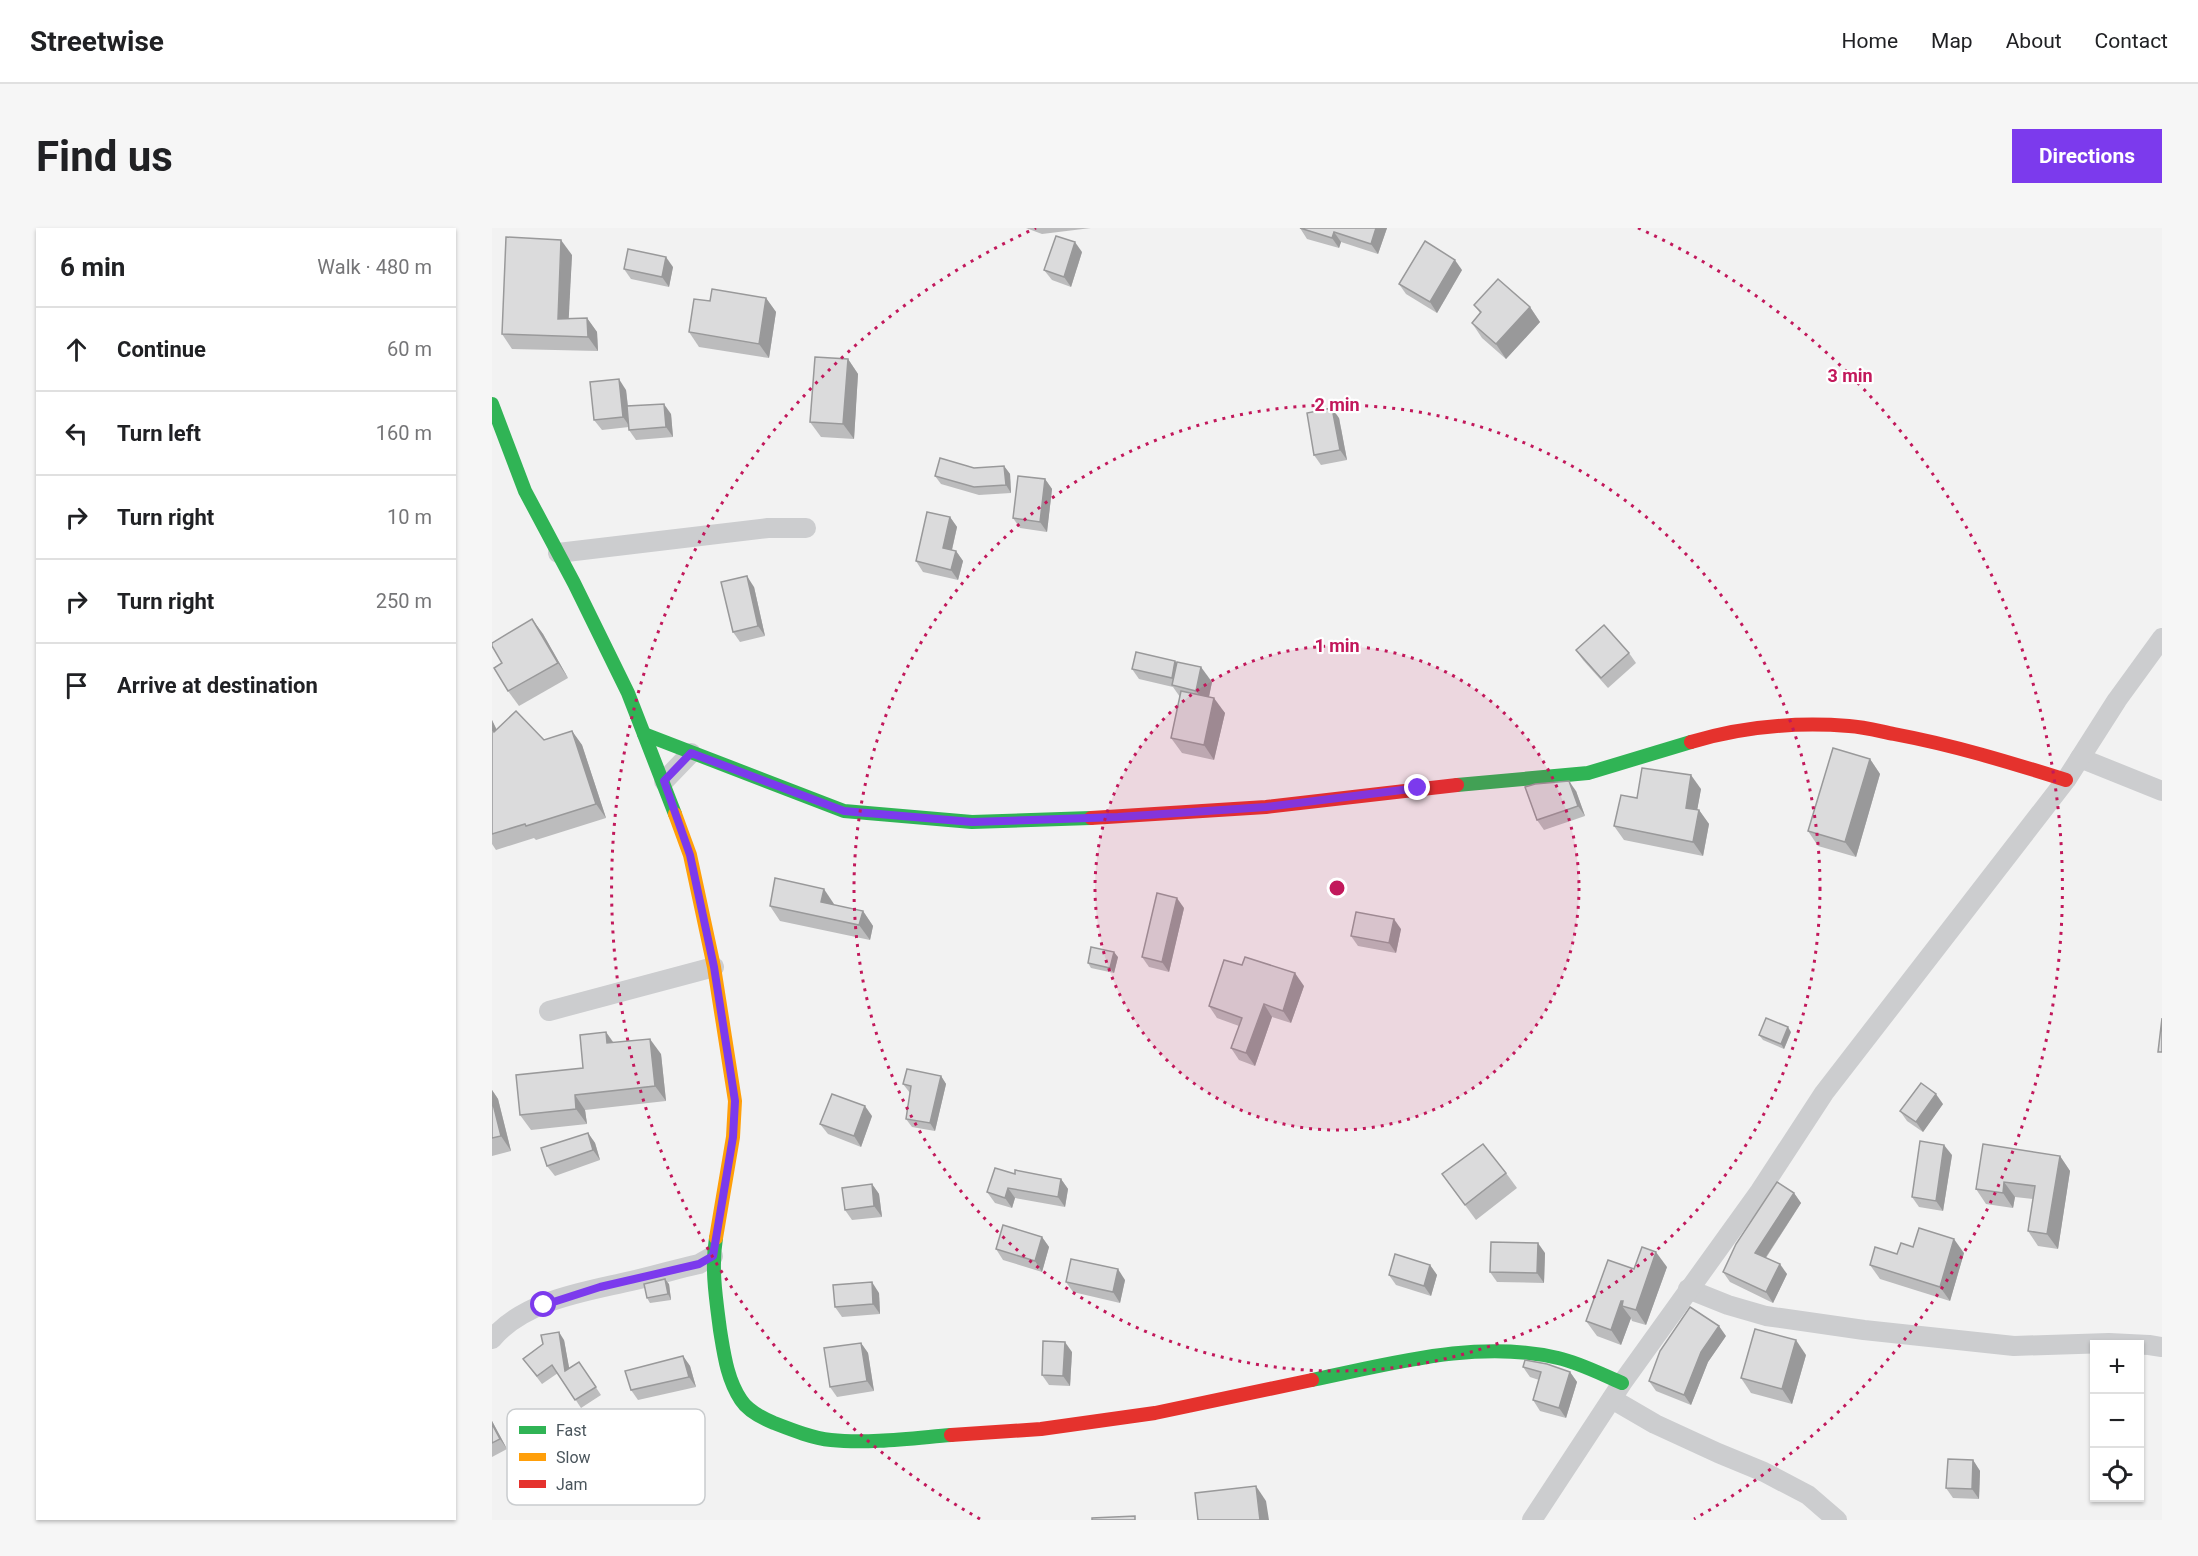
<!DOCTYPE html>
<html lang="en">
<head>
<meta charset="utf-8">
<style>
  body { margin:0; font-family:Roboto,sans-serif; background:#f6f6f6; color:#202124 }
  .controls { position:absolute; right:18px; bottom:18px; display:grid; overflow:hidden; border-radius:0px; box-shadow:0 2px 4px #0004 }
  .controls button { width:54px; height:54px; display:grid; place-items:center; padding:0; border:0; border-bottom:2px solid #e0e0e0; background:#fff; color:#202124; font:30px sans-serif }
  .stop { position:absolute; width:18px; height:18px; margin:-14px; border:4px solid #7c3aed; border-radius:50%; background:#fff }
  .stop.end { background:#7c3aed; border-color:#fff; box-shadow:0 2px 6px #0008 }
  .list { margin:0; padding:0; list-style:none }
  h2 { display:flex; justify-content:space-between; align-items:center; height:78px; margin:0; padding:0 24px; font-size:26px }
  h2 small { font-size:20px; font-weight:400; color:#757577 }
  .list li { display:grid; grid-template-columns:39px 1fr auto; gap:18px; align-items:center; box-sizing:border-box; height:84px; padding:0 24px; border-top:2px solid #e0e0e0 }
  .list b { display:block; font-size:22px; white-space:nowrap }
  .list em { font-size:20px; font-style:normal; color:#757577 }
  .icon { flex:none; width:33px; height:33px; fill:none; stroke:currentColor; stroke-width:2; stroke-linecap:round; stroke-linejoin:round }
  .map { position:relative; flex:none; width:1670px; height:1292px; overflow:hidden; border-radius:0px }
  header { display:flex; align-items:center; gap:36px; box-sizing:border-box; height:84px; padding:0 30px; background:#fff; border-bottom:2px solid #e0e0e0 }
  header strong { font-size:28px }
  nav { display:flex; gap:33px; margin-inline-start:auto; font-size:21px }
  .intro { display:flex; align-items:center; justify-content:space-between; box-sizing:border-box; height:144px; padding:0 36px }
  h1 { margin:0; font-size:42px }
  .button { padding:15px 27px; border-radius:0px; background:#7c3aed; color:#fff; font-size:21px; font-weight:700 }
  main { display:flex; gap:36px; padding:0 36px }
  aside { flex:1; background:#fff; border-radius:0px; box-shadow:0 2px 4px #0004 }
  .map>svg:first-child { display:block }
  .lines { fill:none; stroke-linecap:round; stroke-linejoin:round }
  .street { stroke:#cccdcf; stroke-width:20 }
  .fast { stroke:#30b455; stroke-width:14 }
  .slow { stroke:#ff9f0a; stroke-width:14 }
  .jam { stroke:#e5322d; stroke-width:14 }
  .wall { fill:#bcbcbd }
  .shaded-wall { fill:#99999a }
  .building { fill:#dbdbdc; stroke:#99999a; stroke-width:1.5 }
  .route { stroke:#7c3aed; stroke-width:8 }
  .ring { fill:none; stroke:#c2185b; stroke-width:3; stroke-dasharray:3 6 }
  .key { fill:#fff; stroke:#c9ccce; stroke-width:1.5 }
  .key-label { font-size:16px; fill:#4a555c }
  .centre { fill:#c2185b; stroke:#fff; stroke-width:3 }
  .ring-label { font-size:18px; text-anchor:middle; font-weight:bold; fill:#c2185b; stroke:#fff; stroke-width:4.5; stroke-linejoin:round; paint-order:stroke }
</style>
</head>
<body>
<header>
<strong>Streetwise</strong>
<nav><a>Home</a><a>Map</a><a>About</a><a>Contact</a></nav>
</header>
<div class="intro"><h1>Find us</h1><a class="button">Directions</a></div>
<main>
<aside>
<h2>6 min<small>Walk · 480 m</small></h2>
<ul class="list">
<li><svg class="icon" aria-label="ahead" viewBox="0 0 24 24"><path d="M12 20V5M6 11l6-6 6 6"/></svg><div><b>Continue</b></div><em>60 m</em></li>
<li><svg class="icon" aria-label="left" viewBox="0 0 24 24"><path d="M17 20v-9H6M10 6l-5 5 5 5"/></svg><div><b>Turn left</b></div><em>160 m</em></li>
<li><svg class="icon" aria-label="right" viewBox="0 0 24 24"><path d="M7 20v-9h11M14 6l5 5-5 5"/></svg><div><b>Turn right</b></div><em>10 m</em></li>
<li><svg class="icon" aria-label="right" viewBox="0 0 24 24"><path d="M7 20v-9h11M14 6l5 5-5 5"/></svg><div><b>Turn right</b></div><em>250 m</em></li>
<li><svg class="icon" aria-label="arrive" viewBox="0 0 24 24"><path d="M6 21V4h12l-3 4 3 4H6"/></svg><div><b>Arrive at destination</b></div></li>
</ul>
</aside>
<div class="map">
<svg width="1670" height="1292" viewBox="0 0 1670 1292">
  <rect width="100%" height="100%" fill="#f2f2f2"/>
  <g class="lines">
    <g class="street">
      <path d="M66,325l210,-25h38"/>
      <path d="M1588,530l82,33"/>
      <path d="M172,553l27,-28"/>
      <path d="M57,783l165,-44"/>
      <path d="M1196,1061l40,16 38,11 98,14 150,16 95,-3 40,2 13,2"/>
      <path d="M0,1111c33,-39 92,-47 139,-58 23,-5 45,-12 68,-17l14,-8"/>
      <path d="M1120,1171l43,25 63,29 46,19 44,23 29,25"/>
      <path d="M1040,1292l90,-137 138,-192 64,-98 242,-313 51,-80 45,-62"/>
    </g>
    <g class="fast">
      <path d="M0,176l33,87 49,92 54,110 47,121"/>
      <path d="M152,506l200,77 128,11 119,-4"/>
      <path d="M965,557l131,-12 103,-31"/>
      <path d="M224,1010c-5,30 0,61 4,92 4,24 7,49 21,70 7,11 21,18 33,23 18,7 38,15 57,17 37,4 83,-2 120,-5"/>
      <path d="M820,1152c79,-16 165,-41 246,-22 22,5 43,16 64,25"/>
    </g>
    <path class="slow" d="M183,586l15,41 24,112 21,134 -2,36 -17,101"/>
    <g class="jam">
      <path d="M1199,514c50,-15 105,-20 158,-16 15,1 30,5 45,8 59,11 115,28 172,46"/>
      <path d="M599,590l175,-11 191,-22"/>
      <path d="M459,1207l90,-6 114,-16 157,-33"/>
    </g>
  </g>
  <g class="wall">
    <path d="M534,0h65l-49,6z"/>
    <path d="M808,0h87l-9,26 -37,-12 -2,6 -32,-9z"/>
    <path d="M590,24l-11,35 -19,-7 -8,-10z"/>
    <path d="M80,27l-4,64 19,-1 10,14 1,19 -86,-2 -10,-15z"/>
    <path d="M181,39l-4,20 -38,-8 -7,-10z"/>
    <path d="M970,42l-25,43 -31,-19 -7,-10z"/>
    <path d="M274,70l10,14 -7,46 -70,-11 -10,-15 21,-31z"/>
    <path d="M982,77l56,2 10,15 -34,37 -24,-21 -10,-15 8,-10z"/>
    <path d="M356,131l10,15 -4,65 -33,-2 -11,-15z"/>
    <path d="M134,162l2,16 43,8 2,23 -37,3 -7,-10v-3l-27,3 -8,-10z"/>
    <path d="M847,190l8,42 -26,5 -7,-10z"/>
    <path d="M512,238l6,8 1,19 -32,2 -38,-11 -6,-8 39,-8z"/>
    <path d="M553,251l7,10 -5,43 -27,-4 -7,-10z"/>
    <path d="M458,289l7,10 -5,23 4,1 7,10 -5,19 -35,-8 -7,-11z"/>
    <path d="M262,359l11,49 -25,6 -7,-10z"/>
    <path d="M40,391l11,15 25,44 -49,28 -11,-15 -6,-28z"/>
    <path d="M1084,422l53,3 7,10 -28,25 -25,-28z"/>
    <path d="M683,433l2,2 35,19 -3,15 16,16 -11,47 -32,-7 -11,-15 9,-41 -7,-10 -34,-8 -7,-10z"/>
    <path d="M0,492l5,10 47,10 28,-9 10,14 24,73 -70,22 -2,-2 -38,12 -4,-6z"/>
    <path d="M1378,531l10,15 -24,83 -38,-11 -10,-15z"/>
    <path d="M1209,561l-4,21h2l10,14 -6,32 -79,-16 -10,-14 23,-28z"/>
    <path d="M1084,563l9,25 -41,14 -7,-10z"/>
    <path d="M342,676v1l29,6 10,15 -3,14 -90,-19 -10,-15z"/>
    <path d="M692,680l-15,64 -20,-5 -7,-10z"/>
    <path d="M909,701l-5,24 -38,-7 -7,-10z"/>
    <path d="M626,729l-4,16 -23,-5 -3,-5z"/>
    <path d="M812,758l-13,37 -19,-6 -17,49 -16,-6 -8,-12 8,-22 -22,-8 -8,-12z"/>
    <path d="M114,804l8,11 47,11 5,47 -81,9 2,14 -56,6 -11,-15 63,-47z"/>
    <path d="M1299,804l-7,17 -21,-9 -4,-5z"/>
    <path d="M449,848l5,8 -11,47 -23,-4 -6,-8 4,-26 -7,-9z"/>
    <path d="M0,862l6,9 13,52 -19,5z"/>
    <path d="M1451,876l-20,28 -16,-11 -7,-10z"/>
    <path d="M380,888l-11,31 -33,-13 -8,-10z"/>
    <path d="M96,905l7,10 5,17 -45,16 -8,-10z"/>
    <path d="M1460,927l-9,56 -24,-4 -7,-10z"/>
    <path d="M1568,928l10,15 -12,78 -20,-3 -10,-15 5,-32 -18,-2 -2,11 -27,-4 -10,-15z"/>
    <path d="M1014,945l11,15 -41,32 -34,-46z"/>
    <path d="M523,946l46,5 7,10 -3,18 -50,-9 -3,10 -17,-5 -8,-11z"/>
    <path d="M380,956l7,10 3,23 -30,3 -7,-10z"/>
    <path d="M1302,965l7,10 -35,55 21,16 -14,29 -43,-21 -7,-10z"/>
    <path d="M550,1009l7,10 -7,25 -39,-12 -7,-11z"/>
    <path d="M1421,1019l51,6 -14,48 -70,-22 -10,-14z"/>
    <path d="M1053,1025l-1,30 -47,-1 -7,-10z"/>
    <path d="M938,1037l7,10 -6,21 -35,-11 -7,-10z"/>
    <path d="M1175,1039l-21,58 -14,-4 -1,-3 -10,27 -24,-9 -11,-15 48,-52z"/>
    <path d="M633,1052l-5,23 -47,-11 -7,-10z"/>
    <path d="M177,1056l2,16 -21,3 -3,-5z"/>
    <path d="M387,1065l1,21 -38,3 -7,-10z"/>
    <path d="M1234,1108l-18,26 -17,43 -35,-14 -7,-10z"/>
    <path d="M72,1112l5,28 10,-6 22,33 -20,13 -23,-35 -16,11 -19,-25z"/>
    <path d="M369,1115l7,10 6,38 -37,6 -7,-10z"/>
    <path d="M580,1124l-2,34 -21,-1 -7,-10z"/>
    <path d="M1314,1127l-14,49 -41,-11 -10,-15z"/>
    <path d="M191,1128l7,10 6,21 -58,13 -7,-10z"/>
    <path d="M1031,1139l47,5 7,10 -11,36 -26,-7 -7,-11 6,-20 -9,-3z"/>
    <path d="M0,1193l15,28 -15,8z"/>
    <path d="M140,1216l25,38 19,-25 3,38 -35,3 -7,-10z"/>
    <path d="M1481,1232l7,11 -1,28 -26,-1 -7,-10z"/>
  </g>
  <g class="shaded-wall">
    <path d="M884,0h11l-9,26 -7,-10z"/>
    <path d="M842,4l7,10 -2,6 -7,-10z"/>
    <path d="M69,12l11,15 -4,78 -10,-14z"/>
    <path d="M583,14l7,10 -11,35 -7,-10z"/>
    <path d="M174,29l7,10 -4,20 -7,-10z"/>
    <path d="M963,32l7,10 -25,43 -7,-11z"/>
    <path d="M274,70l10,14 -7,46 -10,-14z"/>
    <path d="M1038,79l10,15 -34,37 -10,-15z"/>
    <path d="M95,90l10,14 1,19 -10,-14z"/>
    <path d="M356,131l10,15 -4,65 -11,-15z"/>
    <path d="M127,151l7,11 4,37 -7,-10z"/>
    <path d="M172,176l7,10 2,23 -7,-10z"/>
    <path d="M840,180l7,10 8,42 -7,-10z"/>
    <path d="M512,238l6,8 1,19 -5,-8z"/>
    <path d="M553,251l7,10 -5,43 -7,-10z"/>
    <path d="M458,289l7,10 -7,31 -7,-10z"/>
    <path d="M464,323l7,10 -5,19 -7,-10z"/>
    <path d="M255,348l7,11 11,49 -7,-10z"/>
    <path d="M40,391l11,15 25,44 -10,-15z"/>
    <path d="M683,433l8,10 -5,16 -6,-9z"/>
    <path d="M709,439l11,15 -5,24 -11,-15z"/>
    <path d="M722,470l11,15 -11,47 -10,-15z"/>
    <path d="M0,492l12,26 -10,-14 -2,-5z"/>
    <path d="M80,503l10,14 24,73 -10,-14z"/>
    <path d="M1378,531l10,15 -24,83 -11,-15z"/>
    <path d="M1199,547l10,14 -6,33 -9,-14z"/>
    <path d="M1077,553l7,10 9,25 -7,-10z"/>
    <path d="M1207,582l10,14 -6,32 -10,-14z"/>
    <path d="M332,661l10,15 -2,13 -11,-15z"/>
    <path d="M685,670l7,10 -15,64 -7,-10z"/>
    <path d="M371,683l10,15 -3,14 -11,-15z"/>
    <path d="M902,691l7,10 -5,24 -7,-10z"/>
    <path d="M622,724l4,5 -4,16 -4,-5z"/>
    <path d="M803,745l9,13 -13,37 -8,-12z"/>
    <path d="M772,776l8,13 -17,49 -9,-13z"/>
    <path d="M1296,799l3,5 -7,17 -3,-5z"/>
    <path d="M114,804l10,15 -9,-4z"/>
    <path d="M158,811l11,15 5,47 -11,-15z"/>
    <path d="M449,848l5,8 -11,47 -5,-8z"/>
    <path d="M0,862l6,9 13,52 -10,-15 -9,-36z"/>
    <path d="M1444,866l7,10 -20,28 -7,-10z"/>
    <path d="M83,867l10,15 2,14 -11,-15z"/>
    <path d="M373,878l7,10 -11,31 -7,-11z"/>
    <path d="M96,905l7,10 5,17 -7,-10z"/>
    <path d="M1452,917l8,10 -9,56 -7,-10z"/>
    <path d="M1568,928l10,15 -12,78 -11,-15z"/>
    <path d="M569,951l7,10 -3,18 -7,-10z"/>
    <path d="M1512,954l11,15 -2,11 -10,-15z"/>
    <path d="M380,956l7,10 3,23 -8,-11z"/>
    <path d="M516,960l7,10 -3,10 -7,-10z"/>
    <path d="M1302,965l7,10 -39,60 -7,-10z"/>
    <path d="M550,1009l7,10 -7,25 -7,-11z"/>
    <path d="M1462,1011l10,14 -14,48 -10,-14z"/>
    <path d="M1046,1015l7,10 -1,30 -7,-10z"/>
    <path d="M1164,1024l11,15 -21,58 -10,-15z"/>
    <path d="M1288,1036l7,10 -14,29 -7,-11z"/>
    <path d="M938,1037l7,10 -6,21 -7,-10z"/>
    <path d="M626,1041l7,11 -5,23 -7,-11z"/>
    <path d="M173,1051l4,5 2,16 -3,-6z"/>
    <path d="M380,1054l7,11 1,21 -7,-10z"/>
    <path d="M1129,1073l4,6 -3,-1 9,12 -10,27 -10,-15z"/>
    <path d="M1227,1098l7,10 -18,26 -17,43 -7,-10 17,-43z"/>
    <path d="M67,1104l5,8 7,38 -6,-7z"/>
    <path d="M1304,1112l10,15 -14,49 -10,-15z"/>
    <path d="M573,1114l7,10 -2,34 -7,-10z"/>
    <path d="M369,1115l7,10 6,38 -7,-10z"/>
    <path d="M191,1128l7,10 6,21 -7,-10z"/>
    <path d="M1078,1144l7,10 -11,36 -7,-10z"/>
    <path d="M0,1193l15,28 -7,-10 -8,-15z"/>
    <path d="M177,1219l7,10 3,38 -7,-10z"/>
    <path d="M1481,1232l7,11 -1,28 -7,-10z"/>
    <path d="M764,1258l10,15 3,19h-9z"/>
  </g>
  <g class="building">
    <path d="M808,0h76l-5,16 -37,-12 -2,6z"/>
    <path d="M564,8l19,6 -11,35 -20,-7z"/>
    <path d="M14,9l55,3 -3,79 29,-1 1,19 -86,-3z"/>
    <path d="M933,13l30,19 -25,42 -31,-18z"/>
    <path d="M136,21l38,8 -4,20 -38,-8z"/>
    <path d="M1006,51l32,28 -34,37 -24,-21 9,-11 -7,-7z"/>
    <path d="M220,61l54,9 -7,46 -70,-12 5,-33 16,2z"/>
    <path d="M323,129l33,2 -5,65 -33,-2z"/>
    <path d="M127,151l4,38 -29,3 -4,-38z"/>
    <path d="M172,176l2,23 -37,3 -2,-24z"/>
    <path d="M840,180l8,42 -26,5 -7,-42z"/>
    <path d="M448,230l34,10 30,-2 2,19 -32,2 -39,-11z"/>
    <path d="M526,248l27,3 -5,43 -27,-4z"/>
    <path d="M435,284l23,5 -7,31 13,3 -5,19 -35,-9z"/>
    <path d="M255,348l11,50 -25,6 -12,-50z"/>
    <path d="M40,391l26,44 -50,28 -14,-23 8,-5 -10,-17v-3z"/>
    <path d="M1112,397l25,28 -28,25 -25,-28z"/>
    <path d="M644,424l39,9 -3,17 -40,-9z"/>
    <path d="M685,434l24,5 -5,24 -24,-6z"/>
    <path d="M689,463l33,7 -10,47 -33,-7z"/>
    <path d="M24,483l28,29 28,-9 24,73 -70,22 -1,-2 -33,10v-107l2,5z"/>
    <path d="M1341,520l37,11 -25,83 -37,-11z"/>
    <path d="M1150,540l49,7 -5,33 13,2 -6,32 -79,-16 7,-31 16,3z"/>
    <path d="M1077,553l9,25 -41,14 -12,-33 10,-3z"/>
    <path d="M283,650l49,11 -3,13 42,9 -4,14 -89,-19z"/>
    <path d="M665,665l20,5 -15,64 -20,-5z"/>
    <path d="M864,684l38,7 -5,24 -38,-7z"/>
    <path d="M599,719l23,5 -4,16 -22,-5z"/>
    <path d="M753,729l50,16 -12,38 -19,-7 -18,49 -15,-5 11,-30 -33,-12 15,-46 18,5z"/>
    <path d="M1274,790l22,9 -7,17 -22,-9z"/>
    <path d="M1670,790v34h-4z"/>
    <path d="M114,804l1,11 43,-4 5,47 -80,9 1,14 -56,6 -4,-40 67,-7 -3,-33z"/>
    <path d="M415,841l34,7 -11,47 -24,-4 5,-33 -8,-2z"/>
    <path d="M1429,855l15,11 -20,28 -16,-11z"/>
    <path d="M340,866l33,12 -11,30 -34,-12z"/>
    <path d="M0,872l9,36 -9,2z"/>
    <path d="M96,905l5,17 -46,16 -6,-18z"/>
    <path d="M1428,913l24,4 -8,56 -24,-4z"/>
    <path d="M991,916l23,29 -41,32 -23,-31z"/>
    <path d="M1491,916l77,12 -13,78 -19,-3 7,-45 -31,-4 -1,11 -27,-4z"/>
    <path d="M503,940l20,6v-4l46,9 -3,18 -50,-9 -3,10 -18,-6z"/>
    <path d="M1285,954l17,11 -39,60 25,11 -14,28 -43,-20 13,-28z"/>
    <path d="M380,956l2,22 -29,4 -3,-22z"/>
    <path d="M511,997l39,12 -7,24 -39,-12z"/>
    <path d="M1427,1000l35,11 -14,48 -70,-22 5,-18 22,7 4,-11 12,4z"/>
    <path d="M999,1014l47,1 -1,30 -47,-1z"/>
    <path d="M1150,1019l14,5 -20,58 -14,-4 1,-5h-2l-10,29 -25,-9 22,-61 26,9z"/>
    <path d="M903,1026l35,11 -6,21 -35,-11z"/>
    <path d="M579,1031l47,10 -5,23 -47,-10z"/>
    <path d="M173,1051l3,15 -21,4 -3,-14z"/>
    <path d="M380,1054l1,22 -38,3 -2,-22z"/>
    <path d="M1198,1079l29,19 -18,26 -17,43 -35,-14 11,-30z"/>
    <path d="M1263,1101l41,11 -14,49 -41,-11z"/>
    <path d="M67,1104l6,39 14,-9 17,25 -21,13 -23,-35 -15,11 -14,-17 20,-15 -2,-9z"/>
    <path d="M551,1113l22,1 -2,34 -21,-1z"/>
    <path d="M369,1115l6,38 -37,6 -6,-39z"/>
    <path d="M191,1128l6,21 -58,13 -6,-19z"/>
    <path d="M1033,1132l22,4 23,8 -11,36 -26,-8 8,-28 -18,-5z"/>
    <path d="M0,1196l8,15 -8,4z"/>
    <path d="M1456,1231l25,1 -1,29 -26,-1z"/>
    <path d="M764,1258l4,34h-62l-3,-27z"/>
    <path d="M643,1288v4h-43v-2z"/>
  </g>
  <g class="lines">
    <path class="route" d="M52,1077l56,-18 99,-23 14,-8 20,-119 2,-36 -21,-134 -24,-112 -26,-74 27,-28 153,58 128,11 146,-5 148,-10 152,-19"/>
  </g>
  <circle cx="845" cy="660" r="242" fill="#c2185b" fill-opacity=".12"/>
  <g class="ring">
    <circle cx="845" cy="660" r="242"/>
    <circle cx="845" cy="660" r="483"/>
    <path d="M488 1291A725 725 0 0 1 544 0M1146 0A725 725 0 0 1 1202 1291"/>
  </g>
  <rect x="15" y="1181" width="198" height="96" rx="9" class="key"/>
  <rect x="27" y="1198" width="27" height="8" fill="#30b455"/>
  <rect x="27" y="1225" width="27" height="8" fill="#ff9f0a"/>
  <rect x="27" y="1252" width="27" height="8" fill="#e5322d"/>
  <g class="key-label">
    <text x="64" y="1208">Fast</text>
    <text x="64" y="1235">Slow</text>
    <text x="64" y="1262">Jam</text>
  </g>
  <circle cx="845" cy="660" r="9" class="centre"/>
  <g class="ring-label">
    <text x="1358" y="154">3 min</text>
    <text x="845" y="183">2 min</text>
    <text x="845" y="424">1 min</text>
  </g>
</svg>
<div class="controls">
<button>+</button>
<button>−</button>
<button><svg class="icon" aria-label="locate" viewBox="0 0 24 24"><circle cx="12" cy="12" r="6"/><path d="M12 2v4M12 18v4M2 12h4M18 12h4"/></svg></button>
</div>
<div class="stop" style="left:52px;top:1077px"></div>
<div class="stop end" style="left:926px;top:560px"></div>
</div>
</main>
</body>
</html>
